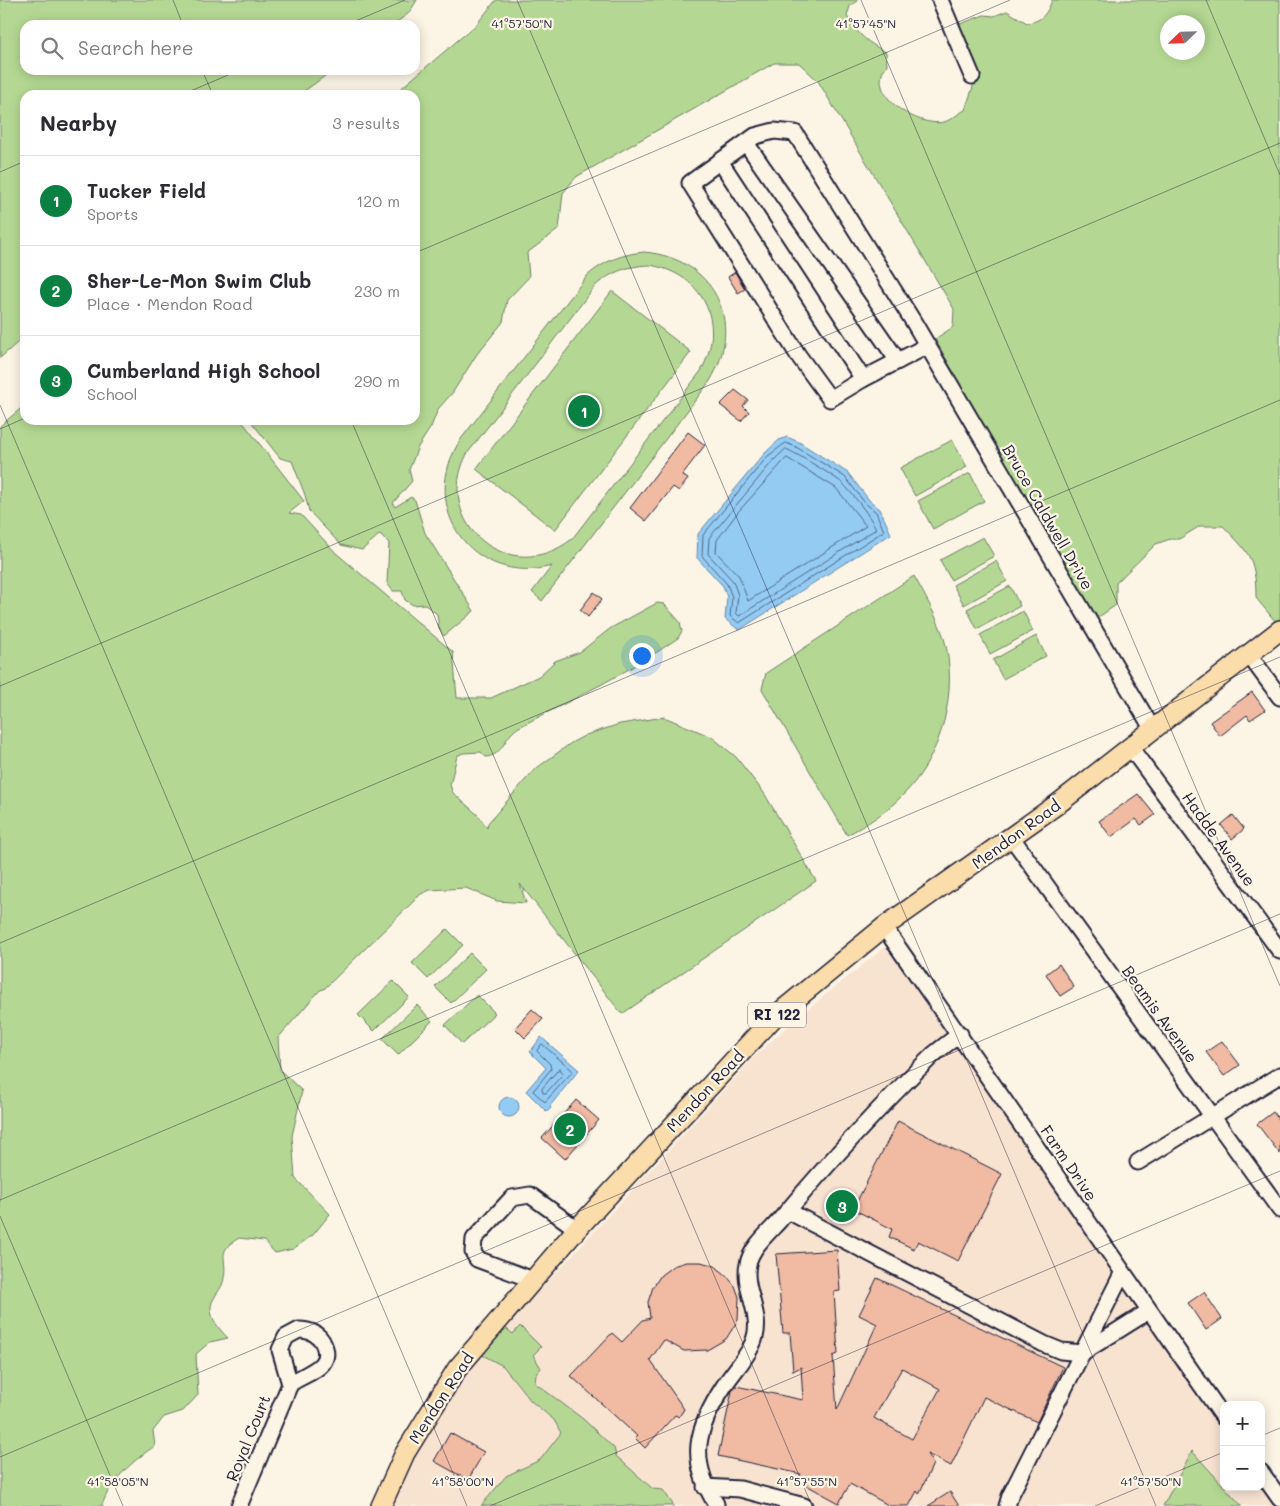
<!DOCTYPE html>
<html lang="en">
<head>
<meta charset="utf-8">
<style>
  body { margin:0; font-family:Mali,sans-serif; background:#f2f2f3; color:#2b2b33 }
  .controls { position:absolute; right:15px; bottom:15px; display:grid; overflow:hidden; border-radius:10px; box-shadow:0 2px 12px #0003 }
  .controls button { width:45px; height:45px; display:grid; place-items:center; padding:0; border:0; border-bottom:1px solid #e1e1e2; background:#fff; color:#2b2b33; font:25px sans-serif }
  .compass { position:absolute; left:1160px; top:15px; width:45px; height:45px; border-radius:50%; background:#fff; box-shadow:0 2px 12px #0003; rotate:247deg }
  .you { position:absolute; left:641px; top:655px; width:18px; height:18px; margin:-12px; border:4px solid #fff; border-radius:50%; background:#1a73e8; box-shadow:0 0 0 8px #1a73e833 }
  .badge { display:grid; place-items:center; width:32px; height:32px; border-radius:50%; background:#0b8043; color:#fff; font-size:16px; font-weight:700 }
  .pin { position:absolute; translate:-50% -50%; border:2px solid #fff; box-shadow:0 1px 5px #0006 }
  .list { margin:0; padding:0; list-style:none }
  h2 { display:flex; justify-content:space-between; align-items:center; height:65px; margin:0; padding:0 20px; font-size:21px }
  h2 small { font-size:16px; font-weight:400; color:#7c7c81 }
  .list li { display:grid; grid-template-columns:32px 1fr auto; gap:15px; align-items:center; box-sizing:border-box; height:90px; padding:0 20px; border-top:1px solid #e1e1e2 }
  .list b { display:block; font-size:19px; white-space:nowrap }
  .list p { margin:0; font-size:16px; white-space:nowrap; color:#7c7c81 }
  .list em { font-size:16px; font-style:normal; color:#7c7c81 }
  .icon { flex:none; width:28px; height:28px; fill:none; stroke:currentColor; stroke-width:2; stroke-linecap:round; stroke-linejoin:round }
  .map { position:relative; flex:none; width:1280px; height:1506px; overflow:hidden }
  .search { position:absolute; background:#fff; box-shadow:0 2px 12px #0003; left:20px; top:20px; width:400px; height:55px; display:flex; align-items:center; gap:12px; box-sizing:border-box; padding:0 18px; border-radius:15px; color:#7c7c81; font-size:19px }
  .panel { position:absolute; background:#fff; box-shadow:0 2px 12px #0003; left:20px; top:90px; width:400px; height:335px; border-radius:15px }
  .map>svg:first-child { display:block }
  .built { fill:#f8e3d1 }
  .green { fill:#b4d893; stroke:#6b7d67; fill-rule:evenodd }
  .water { fill:#94cbf3; stroke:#6687a9 }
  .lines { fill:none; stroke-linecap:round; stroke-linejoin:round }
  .shore { stroke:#506685; stroke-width:1 }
  .building { fill:#f0baa3; stroke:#22223b; fill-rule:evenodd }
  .minor-casing { stroke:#22223b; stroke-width:19 }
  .major-casing { stroke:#22223b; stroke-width:22 }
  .minor { stroke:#fcf5e5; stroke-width:15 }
  .major { stroke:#fbddab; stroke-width:19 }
  .ticks { fill:none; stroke:#22223b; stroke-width:1; stroke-opacity:0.45 }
  .labels { text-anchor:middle; stroke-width:4.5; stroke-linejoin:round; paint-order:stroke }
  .shield { fill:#fcf5e5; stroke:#63616e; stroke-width:1 }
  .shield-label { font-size:15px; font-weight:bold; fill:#22223b }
  .street-label { font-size:16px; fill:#22223b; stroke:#fcf5e5 }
  .ticks-label { font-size:12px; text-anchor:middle; fill:#22223b; stroke:#fcf5e5; stroke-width:4.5; stroke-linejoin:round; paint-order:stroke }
</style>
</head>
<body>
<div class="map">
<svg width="1280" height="1506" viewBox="0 0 1280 1506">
  <rect width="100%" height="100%" fill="#fcf5e5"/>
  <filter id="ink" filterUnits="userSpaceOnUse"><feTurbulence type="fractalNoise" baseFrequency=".02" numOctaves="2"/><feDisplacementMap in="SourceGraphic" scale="10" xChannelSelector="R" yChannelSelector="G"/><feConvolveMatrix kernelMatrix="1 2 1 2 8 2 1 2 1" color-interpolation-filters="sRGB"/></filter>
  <g filter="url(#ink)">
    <g class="built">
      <path d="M886,946l338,486v55l37,-1 14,20h-627l-161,-158 264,-288 43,-40z"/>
      <path d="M475,1351l28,15 28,35 23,19 8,13 -22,27 -34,16 -25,30h-83l-10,-4v-5z"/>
    </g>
    <g class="green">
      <path d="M0,0h417l-8,13 -16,12h-368v45h308l-34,25h-274v241l-25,22z"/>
      <path d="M496,0h362l-8,6 -3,10c9,17 22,28 39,36l1,13c-24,29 31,63 57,57 7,-2 15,-9 21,-12l12,-35 -20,-50 27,-10 10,1 13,-5 20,12c16,-2 20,-10 25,-23h228v627l-24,-29c0,-40 -7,-45 -33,-72h-23l-21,13h-9l-14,5 -40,39v22l-23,16 -158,-282 18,-12 1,-18 -136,-228 -19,-18h-25l-198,114 -13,16 -4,36 -32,24 2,24 -22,23 -4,22 -26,32 -24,38 -15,17 -7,18 -13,20 -9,23 3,11 -19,22 2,4 16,-10 4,3 10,33 49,78 -30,25 -5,-8 -2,-14 -13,-10 -11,1 -8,-5 -3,-9h-9l-6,-8 2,-40 -9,-9 -18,16 -21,-5 -32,-34 -4,-16 -13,-34 -12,-3 -30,-38h165v-325h-22l83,-70zM1168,22h30v30h-30z"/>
      <path d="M644,252c69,6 102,69 66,129l-168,220 -10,-9 20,-26c-79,21 -136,-59 -91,-127l126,-163c17,-15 35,-22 57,-24zM649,265c54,8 78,58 52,106l-129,168c-62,49 -141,-15 -105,-85l128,-168c16,-14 32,-20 54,-21z"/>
      <path d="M612,291l79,61 -136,178 -79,-61z"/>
      <path d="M25,405v15h216l63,81 -15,12 12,2 35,38 117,99 4,46h34l48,-22 16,-15 25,-9 31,-24 46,-25 7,1 16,18 2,9 -4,7c-47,33 -106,62 -157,88 -18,9 -16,29 -35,31l-5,-5 -18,1 -6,3 -7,29 3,8 26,23 8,12 1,-5 46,-53 37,-27 15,-8 34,-11 44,-7 48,20 24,20 28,36 52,88 -194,133 -102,-130 6,19 -29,-2 -31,-13 -36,2 -9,4 -97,95 -4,1 -42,48 2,32 22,21 -10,45 3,42 35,36 -17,21 -20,14 -18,4 -11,-12 -25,-3c-24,14 -11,19 -15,40 -1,9 -7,14 -11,22 -7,14 5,28 15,38l-18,4 -14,12 2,41 -15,16 -19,6 -11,14 2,15c-20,13 -46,35 -53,60h-102v-1080z"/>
      <path d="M952,440l15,27 -52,29 -15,-28z"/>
      <path d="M970,473l14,28 -51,28 -15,-28z"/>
      <path d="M983,537l11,19 -43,24 -11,-20z"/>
      <path d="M996,561l11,20 -43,24 -11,-20z"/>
      <path d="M914,576c11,20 23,41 30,62 15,52 -2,119 -41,157 -17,17 -35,29 -56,40l-85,-146 4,-16z"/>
      <path d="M1010,586l10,20 -43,23 -10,-20z"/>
      <path d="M1023,611l10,20 -43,23 -10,-19z"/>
      <path d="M1036,636l10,20 -43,23 -10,-19z"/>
      <path d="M447,929l16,16 -35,34 -16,-16z"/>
      <path d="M470,953l16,16 -35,34 -16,-16z"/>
      <path d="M393,981l16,16 -35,34 -16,-16z"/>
      <path d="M477,995l18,18 -33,31 -17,-19z"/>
      <path d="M417,1005l15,16 -34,34 -16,-16z"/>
      <path d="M497,1321l16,13 7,-8 21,21 -8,8 8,13 -5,6 -1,9 48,36 31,29 2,8 37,33 10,1 11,16h-193l25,-30 34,-16 21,-27 -7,-13 -23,-19 -28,-35 -28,-15z"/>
      <path d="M1192,1451l50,55h-79z"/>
    </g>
    <g class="water">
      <path d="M787,437l12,5 49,31 21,27 11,9 11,25 -152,96 -14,-11 2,-22 -4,-11 -26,-28 1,-24 66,-80 15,-14z"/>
      <path d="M541,1037l38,33 -29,36 1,2 -4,4 -21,-21 20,-23 -16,-16z"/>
      <circle cx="509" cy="1107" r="10"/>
    </g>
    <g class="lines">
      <g class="shore">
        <path d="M786,443l10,4 49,30 20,26 11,9 8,19 -145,92 -9,-7 2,-19 -5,-13 -25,-28 1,-21 64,-78z"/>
        <path d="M786,449c8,3 50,28 56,34 8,7 31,37 34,46l-137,87 -3,-3 2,-18 -5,-14 -25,-27 1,-16 63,-76z"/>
        <path d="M787,458l49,30 30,38 -118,75 -9,-25 -23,-24 1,-12 21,-28z"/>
        <path d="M542,1044l31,27 -28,31 -12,-11 18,-22 -1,-5 -13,-13z"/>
        <path d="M560,1068l3,6 -17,19h-3l-1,-4z"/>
      </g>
    </g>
    <g class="building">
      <path d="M735,272l10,17 -7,4 -10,-16z"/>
      <path d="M735,390l13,10 -5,6 6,6 -8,9 -21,-16z"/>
      <path d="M688,432l17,13 -23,30 6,4 -9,12 -6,-4 -27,34 -16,-13z"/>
      <path d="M594,592l8,7 -14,18 -8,-7z"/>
      <path d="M1252,692l13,18 -15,10 -3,-5 -27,21 -10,-14z"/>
      <path d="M1138,794l17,21 -14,10 -5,-6 -25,18 -12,-16z"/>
      <path d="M1233,815l11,14 -12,10 -11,-14z"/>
      <path d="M1059,964l15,23 -14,9 -14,-22z"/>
      <path d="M532,1009l11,10 -18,19 -10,-10z"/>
      <path d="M1222,1041l18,24 -16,11 -18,-24z"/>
      <path d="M576,1100l23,20 -34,39 -23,-21z"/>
      <path d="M1273,1112l7,9v33l-23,-30z"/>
      <path d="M898,1121l104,53 -44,87 -40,-20 -4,8 -25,-12 3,-8 -39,-20z"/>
      <path d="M837,1250l3,41 -6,1 4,62 -5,2 4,54 40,-86 -18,-9 18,-37 186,89 -26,55 -53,-25 -33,69 -24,-12 6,10 -14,30 -2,-3 -8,15h-19l-40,-22 -11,19 -42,-23 4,-6 -83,-18 14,-65 4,-5 67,14 -2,-33 -8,4 -3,-38h-7l-7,-79zM902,1368l38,21 -28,50 -38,-21z"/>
      <path d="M686,1262h15l14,4 11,9 9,11 4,11 -1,23 -12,19 -19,11 -23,1 -20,-11 -14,20 34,49 -5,8 -4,-2 -30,33 -10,-10 2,-2 -66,-60 41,-43 10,9 21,-22 7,-2 -2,-16 5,-15 8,-12 12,-9z"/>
      <path d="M1204,1292l18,27 -16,11 -18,-27z"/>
      <path d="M450,1433l34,19 -16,28 -34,-19z"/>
      <path d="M950,1492l9,14h-31z"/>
    </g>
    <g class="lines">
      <defs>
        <g id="minor">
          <path d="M940,0l32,76"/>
          <path d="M746,143l152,218"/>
          <path d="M720,161l143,218"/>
          <path d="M927,346l-64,33 -33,20 -32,-44 -108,-172 65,-47 19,-5 21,2 118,188 240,409"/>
          <path d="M1249,655l31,42"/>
          <path d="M1130,747l150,204"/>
          <path d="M1012,838l268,372"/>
          <path d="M884,927l340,491"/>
          <path d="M1138,1162l142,-87"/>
          <path d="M788,1211l256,133 17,7 21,2 67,-42"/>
          <path d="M533,1280l-56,-21 -4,-7 1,-13 38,-41 18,-3 47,34"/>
          <path d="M299,1330c9,0 18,3 23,11 15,27 -18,32 -32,43l-10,-34 6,-13z"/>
          <path d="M1261,1472l19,27"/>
          <path d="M705,1487l35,2 64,17"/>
          <path d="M716,1504c-28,-45 -20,-75 8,-118 9,-14 21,-26 28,-41 14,-28 -10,-54 -4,-81 3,-16 20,-31 31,-43 48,-57 100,-114 154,-166 8,-7 18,-14 27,-21"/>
          <path d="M239,1506l51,-122"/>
          <path d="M1007,1506l3,-10 112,-222"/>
        </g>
        <path id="major" d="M381,1506l24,-53 52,-84 120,-140 197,-212 110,-90 175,-124 221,-173"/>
      </defs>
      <use href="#minor" class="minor-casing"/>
      <use href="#major" class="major-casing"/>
      <use href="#minor" class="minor"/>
      <use href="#major" class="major"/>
    </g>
  </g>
  <path class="ticks" d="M173,0l10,25M517,0l639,1506M861,0l419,986M1206,0l74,175M346,25l59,-25M202,70l11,25M181,95l59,-25M0,172l25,-11M415,253l595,-253M0,405l467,1101M351,420l461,1086M0,429l25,-11M0,686l1280,-543M0,943l1280,-543M0,1200l1280,-543M0,1216l123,290M1261,1436l19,-8M0,1457l1280,-543M490,1506l790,-335M1095,1506l129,-54"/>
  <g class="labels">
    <rect class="shield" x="748" y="1002.5" width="58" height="25" rx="4"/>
    <g class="shield-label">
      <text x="777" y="1020">RI 122</text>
    </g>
    <g class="street-label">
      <text transform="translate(1048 517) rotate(60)" y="6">Bruce Caldwell Drive</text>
      <text transform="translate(1016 834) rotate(-36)" y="6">Mendon Road</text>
      <text transform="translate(1219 839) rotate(54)" y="6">Hadde Avenue</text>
      <text transform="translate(1160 1014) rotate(54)" y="6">Beamis Avenue</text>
      <text transform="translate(705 1091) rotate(-47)" y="6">Mendon Road</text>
      <text transform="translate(1069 1163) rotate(56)" y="6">Farm Drive</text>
      <text transform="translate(441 1398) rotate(-57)" y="6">Mendon Road</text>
      <text transform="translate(248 1438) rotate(-68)" y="6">Royal Court</text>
    </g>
  </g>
  <g class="ticks-label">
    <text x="522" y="28">41°57'50"N</text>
    <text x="866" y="28">41°57'45"N</text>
    <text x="118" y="1486">41°58'05"N</text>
    <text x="463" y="1486">41°58'00"N</text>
    <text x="807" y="1486">41°57'55"N</text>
    <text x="1151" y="1486">41°57'50"N</text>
  </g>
</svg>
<div class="controls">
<button>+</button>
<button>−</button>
</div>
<svg class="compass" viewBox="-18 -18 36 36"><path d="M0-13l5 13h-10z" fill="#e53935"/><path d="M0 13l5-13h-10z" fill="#7c7c81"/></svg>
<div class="you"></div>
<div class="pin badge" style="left:584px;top:411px">1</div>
<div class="pin badge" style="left:570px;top:1129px">2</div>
<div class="pin badge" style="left:842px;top:1206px">3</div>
<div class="search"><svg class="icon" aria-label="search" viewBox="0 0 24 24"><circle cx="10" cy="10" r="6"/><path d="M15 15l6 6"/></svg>Search here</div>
<section class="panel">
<h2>Nearby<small>3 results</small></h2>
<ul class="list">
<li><span class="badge">1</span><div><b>Tucker Field</b><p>Sports</p></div><em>120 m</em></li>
<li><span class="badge">2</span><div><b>Sher-Le-Mon Swim Club</b><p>Place · Mendon Road</p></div><em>230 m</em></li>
<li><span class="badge">3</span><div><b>Cumberland High School</b><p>School</p></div><em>290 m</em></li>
</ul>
</section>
</div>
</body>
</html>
